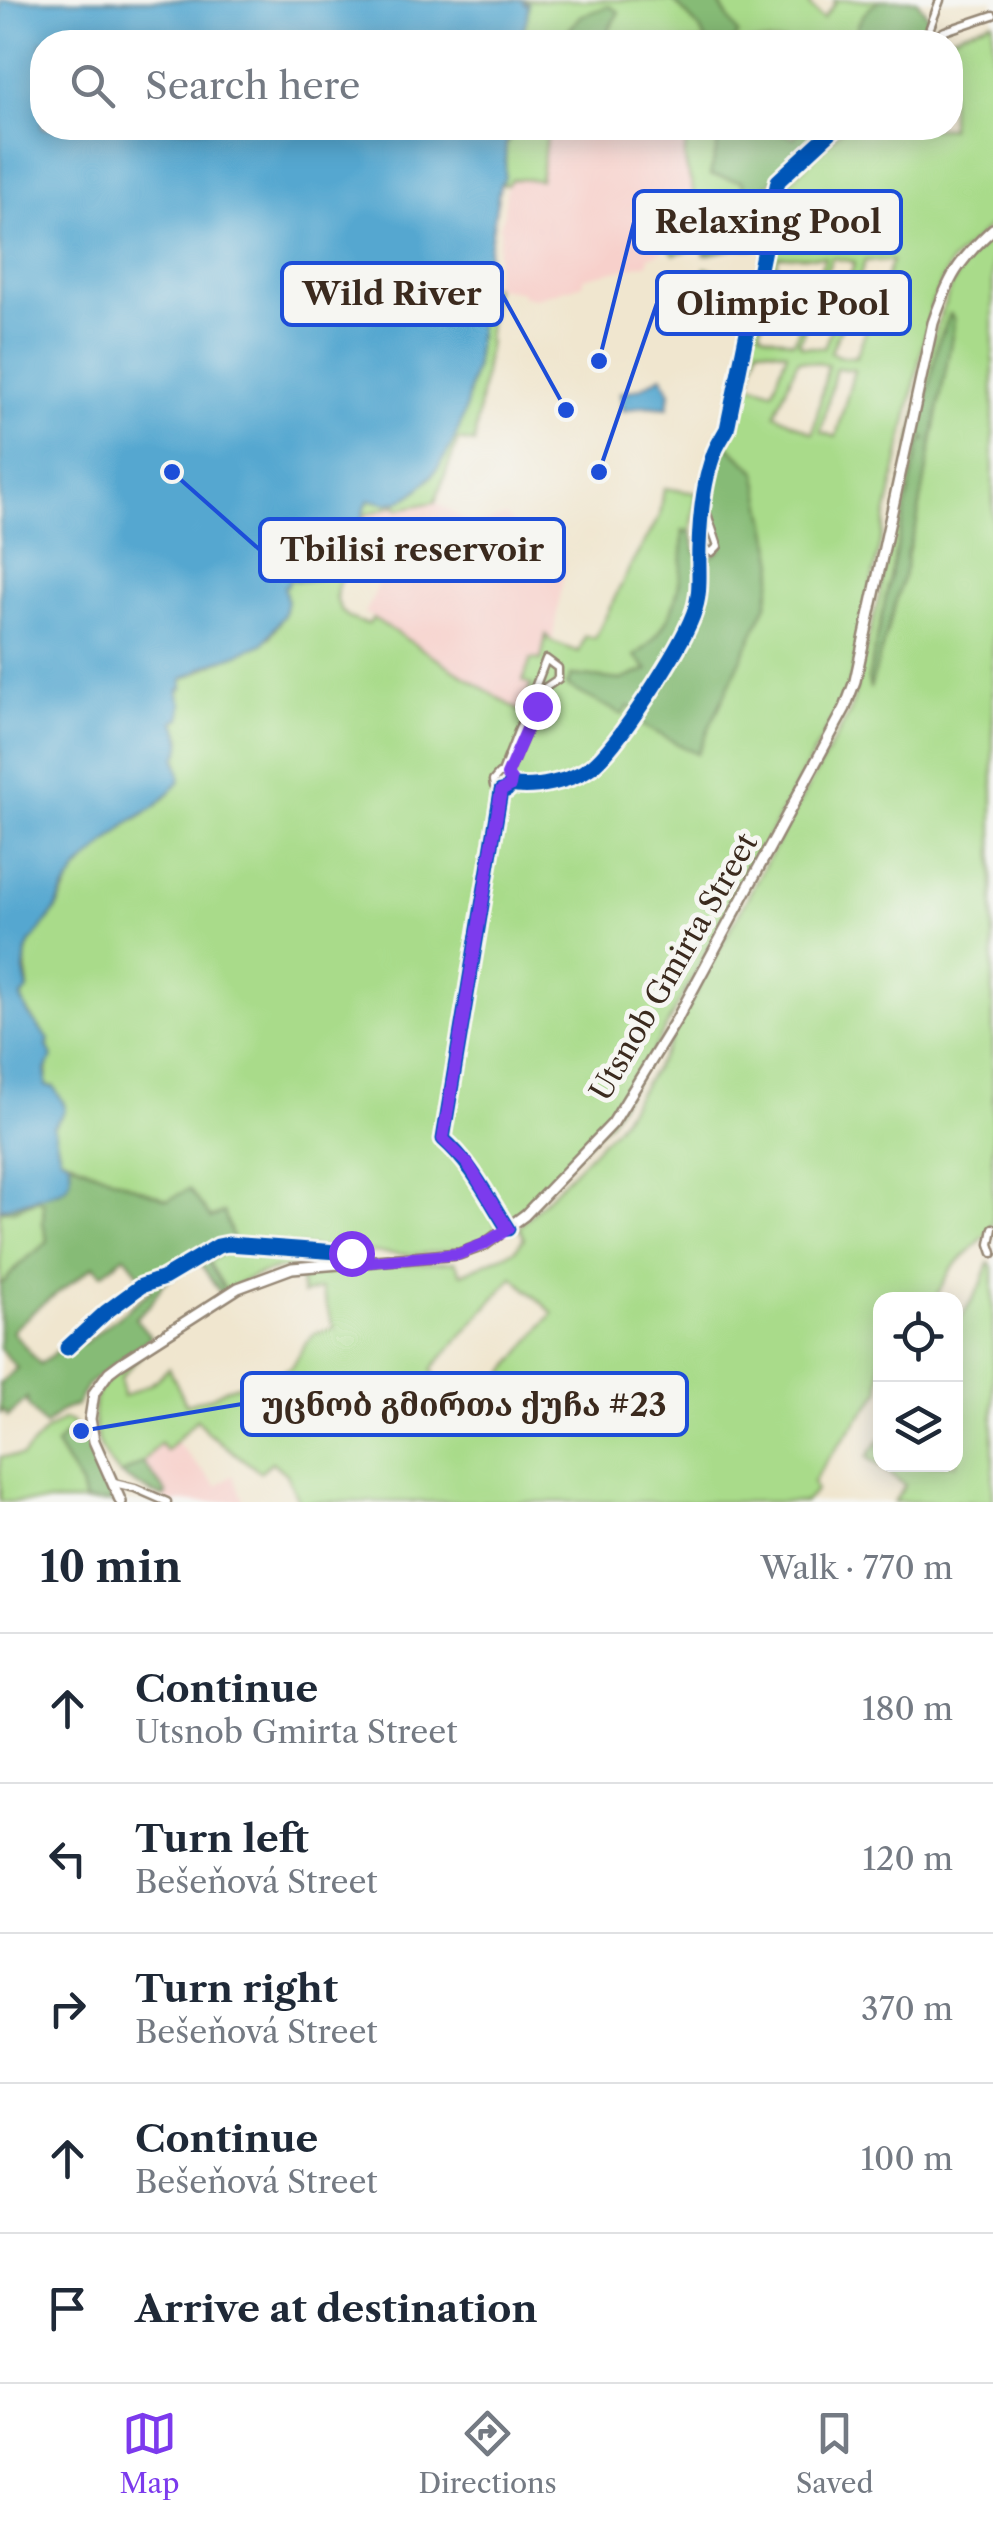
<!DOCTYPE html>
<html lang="en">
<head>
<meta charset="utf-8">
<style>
  body { margin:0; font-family:"Libre Caslon Text","Noto Serif Georgian",serif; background:#f2f2f3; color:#1f2937 }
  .controls { position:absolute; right:30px; bottom:30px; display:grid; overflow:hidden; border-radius:20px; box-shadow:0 5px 25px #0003 }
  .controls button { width:90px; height:90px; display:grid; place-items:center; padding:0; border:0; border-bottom:2px solid #e0e1e3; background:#fff; color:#1f2937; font:50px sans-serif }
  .stop { position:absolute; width:30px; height:30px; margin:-22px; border:8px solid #7c3aed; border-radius:50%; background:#fff }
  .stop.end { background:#7c3aed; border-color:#fff; box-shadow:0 2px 10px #0008 }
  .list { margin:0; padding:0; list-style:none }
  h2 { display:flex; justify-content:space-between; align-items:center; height:130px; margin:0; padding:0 40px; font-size:42px }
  h2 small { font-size:32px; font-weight:400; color:#747a83 }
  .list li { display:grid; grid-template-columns:65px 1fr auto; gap:30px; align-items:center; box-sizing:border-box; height:150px; padding:0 40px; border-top:2px solid #e0e1e3 }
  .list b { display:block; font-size:38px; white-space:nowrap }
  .list p { margin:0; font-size:32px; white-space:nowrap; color:#747a83 }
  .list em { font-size:32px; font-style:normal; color:#747a83 }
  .icon { flex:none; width:55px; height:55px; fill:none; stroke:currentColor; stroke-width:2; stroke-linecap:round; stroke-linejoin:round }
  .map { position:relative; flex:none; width:993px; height:1502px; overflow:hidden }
  .search { position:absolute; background:#fff; box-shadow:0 5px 25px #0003; left:30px; right:30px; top:30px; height:110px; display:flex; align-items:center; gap:25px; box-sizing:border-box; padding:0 35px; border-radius:40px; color:#747a83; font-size:38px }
  .sheet { height:880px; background:#fff }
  nav { display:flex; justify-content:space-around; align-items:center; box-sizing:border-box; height:140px; border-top:2px solid #e0e1e3; background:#fff; font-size:28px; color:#747a83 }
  nav a { display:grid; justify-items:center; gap:5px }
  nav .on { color:#7c3aed }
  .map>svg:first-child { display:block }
  .built { fill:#f7d0cb }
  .green { fill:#a9db8a; stroke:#728254; stroke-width:2.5; fill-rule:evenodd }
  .forest { fill:#86bb76; stroke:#60724a; stroke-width:2.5; fill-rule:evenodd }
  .water { fill:#55a7d0; stroke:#486877; stroke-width:2.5 }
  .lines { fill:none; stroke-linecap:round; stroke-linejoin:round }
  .street-casing { stroke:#968876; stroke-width:11 }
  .secondary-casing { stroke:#968876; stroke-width:14 }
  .street { stroke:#fff; stroke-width:6 }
  .secondary { stroke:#fff; stroke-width:9 }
  .cycleway-casing { stroke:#f6f6f2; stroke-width:21 }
  .cycleway { stroke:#0057b8; stroke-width:15 }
  .route { stroke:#7c3aed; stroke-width:12 }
  .labels { text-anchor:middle; stroke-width:10; stroke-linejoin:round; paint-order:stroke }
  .street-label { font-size:30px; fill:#3b2a1e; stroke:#f6f6f2 }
  .leader { fill:none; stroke:#1d4ed8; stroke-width:4 }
  .callout-dot { fill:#1d4ed8; stroke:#f6f6f2; stroke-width:4 }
  .callout { fill:#f6f6f2; stroke:#1d4ed8; stroke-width:4 }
  .callout-label { font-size:32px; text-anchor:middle; font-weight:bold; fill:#3b2a1e }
</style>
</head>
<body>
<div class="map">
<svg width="993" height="1502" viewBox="0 0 993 1502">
  <rect width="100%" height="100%" fill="#f6f6f2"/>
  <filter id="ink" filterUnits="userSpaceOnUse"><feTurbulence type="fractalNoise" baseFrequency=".01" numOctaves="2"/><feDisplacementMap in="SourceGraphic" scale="20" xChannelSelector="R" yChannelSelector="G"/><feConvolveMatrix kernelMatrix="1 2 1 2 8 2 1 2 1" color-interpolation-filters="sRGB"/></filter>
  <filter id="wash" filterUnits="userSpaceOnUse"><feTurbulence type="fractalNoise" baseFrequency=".0048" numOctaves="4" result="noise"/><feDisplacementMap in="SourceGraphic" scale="40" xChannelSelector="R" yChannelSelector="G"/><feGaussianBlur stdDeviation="2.25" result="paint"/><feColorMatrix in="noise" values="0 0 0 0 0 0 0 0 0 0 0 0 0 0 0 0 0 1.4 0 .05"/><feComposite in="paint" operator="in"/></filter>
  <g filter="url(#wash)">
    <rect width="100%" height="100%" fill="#f0e6cf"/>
    <g class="built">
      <path d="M548,128h44l26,6 5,-6h65l-3,31 10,35v10l-5,13 -9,8 -13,6 -12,-6 -6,-6 -4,-10 -6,1 5,20 18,22 -15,5 1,6 -66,15v6l-47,14 -14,-2v-4l-28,-5 -1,-5 8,-52 -2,-3 4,-8 4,-34 4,-6h29z"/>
      <path d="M433,501l36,21 12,2 24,-8 23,21 34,11 3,18 -13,76 -5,-6 -6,24 -9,-1 -3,11 3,15 -11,27 -156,-99 9,-18 6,-22 4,-1 -22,-56 34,-11 3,4z"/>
      <path d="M176,1442l41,44 16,-11 11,27h-80l2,-9 -23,-31 17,-19 7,8z"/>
    </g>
    <g class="green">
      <path d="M523,0h150l27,29 6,13h-105l11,-17 -32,-9 -20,26h-44v-5c10,-11 10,-20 10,-34l-1,1z"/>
      <path d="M717,0h95l-3,6 14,13 12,-16 -1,-3h47l-9,6 -16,34 1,2h-125l5,-8z"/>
      <path d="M993,21v202l-42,39 -19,41 -83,385 -203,376 -36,57 -95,98 -13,-6 -7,3 1,18 -31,14 -54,7 -177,-13 -10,-30 -13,6 -99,-39 -52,-23 -7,-30 5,-30 -4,-9 -9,-1c1,-11 5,-24 4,-35 -2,-21 -21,-34 -28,-53l7,-9c0,-15 -7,-29 1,-44l26,-34 17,-34 15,-17 41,-36 27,-17 15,-14 8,-31 -2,-8 6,-15 -8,-18 7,-3 -2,-29 3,-1 1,-9 87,-42 14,-22 3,-15 -3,-14 5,-7c21,1 26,1 46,-7 19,-7 23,-15 26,-35 3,-16 -1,-25 8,-37v-8l18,12c39,-5 67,-56 77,-91 5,-15 5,-30 11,-45l8,-82 11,1 -7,53 2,1 -15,102 -16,-3 -23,62 -37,7 -2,-4 -34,11 23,57c-39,-35 -78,43 -16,51l4,-6 148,94 10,-27 -8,-4 8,-22 10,1 5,-25 6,7 27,10 6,-16 10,2 36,-73 29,-49 4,-28 33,5 -6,39 -8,-1c-1,50 -4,93 -47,125l13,13 -28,11 -49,-5 -5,10 56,29 6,-9 13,10 -4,7 59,32 59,-283 -28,-25 43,-195 6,-48 5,-14 61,-61h107v-86h-14zM778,256l47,1 -31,85 -28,-7 -6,-4 11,-45 25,5 3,-11 -23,-10zM832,258l23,4 -31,86 -22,-2 -3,-3zM865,261h27l-36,96 -18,-1 -7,-4 18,-44zM758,347l29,5 -14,39 -23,-7zM798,360l30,5 -15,68 -38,-19zM836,368l18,2 -18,67 -15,-5z"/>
      <path d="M508,128h40l-8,52 -28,-1 -5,6 -7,-1c9,-13 0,-31 9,-45z"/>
      <path d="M688,128h26l-4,11 9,4 25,43c-6,10 -12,11 -23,9l-13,12 5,28 -12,12 -27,7 -20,-24 2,-5 7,5c10,0 15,-2 22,-9 20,-19 3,-39 0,-61 -1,-10 2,-22 3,-32z"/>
      <path d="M993,236v987l-6,11 -36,35 -16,30 -55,1v91l-55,72 -12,19 3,9 -11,11h-506l-13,-28 -14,-12 -12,10 -53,-40 -10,-13 -31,32 -6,-8 -17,19 -22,13c-22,-18 -35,-56 -22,-83 9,-17 28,-27 43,-38l-21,24 2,19 28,-13 18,-16 17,36 24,-7 18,-9 43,-12 21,-9 14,-24 9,-10 19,-5 -13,-39 -18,5 -5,-25 157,-7 6,12 54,-24 9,-12 -5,-11 98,-101 43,-66 103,-192 87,-156 29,-116 53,-256 19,-54 16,-27zM951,315l3,5c-10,63 -23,124 -34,186 -4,21 -13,40 -14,61l-36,119 -2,-7 51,-234 7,-6 -6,-4 18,-93zM513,1277l40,36 -79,97 -35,-23 -7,-18z"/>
      <path d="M705,268l25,7 -8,25 -22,-7z"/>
      <path d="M37,1200l7,3 -1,21 5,19 -28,21 -16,18 -4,2v-74h12z"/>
      <path d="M231,1246l111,7 3,3 -2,4c-40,5 -83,7 -117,31l-18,-30z"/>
      <path d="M989,1263l4,5v234h-99l11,-17 -38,-28 13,-18v25h76v-138l25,-41z"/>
      <path d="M64,1419l8,3 11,15 -16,-5 -11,13 25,41 4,16h-85v-45l22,-1 25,-26z"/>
    </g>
    <g class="forest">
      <path d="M673,0h44l21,34 -4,7 -28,1 -6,-13z"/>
      <path d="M881,0h36l12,18 -10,24h-62c-4,-18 8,-33 24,-42z"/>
      <path d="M609,6l10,6 -18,30h-41l20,-26z"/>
      <path d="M714,128h54l26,9 6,-6v-3h30l-117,107 -5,-28 3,-9c13,-4 25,2 33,-12l-2,-5 -32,-6 8,-31 -8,-5z"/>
      <path d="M729,227l17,8 8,13 -13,-1 -37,8 -1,-2z"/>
      <path d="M950,314l4,6 -1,11 -37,196 -9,25 -1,15 -36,122 -2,-10 51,-234 7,-6 -6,-4 18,-93z"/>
      <path d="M728,446l28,25 19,92 -8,41 -70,150 -60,-32 5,-7 -13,-9 -6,9 -56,-29 5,-11 49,5 27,-10 -13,-14c44,-32 47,-75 48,-126l8,2 5,21c10,5 17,5 25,-4v-11l-13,-32v-8l9,-43z"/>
      <path d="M69,1161l99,39 21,-11 22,29 13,-6 10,30 -7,8 -19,12 18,29 -5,3 -23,-34 -35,23 -12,21 -16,14 16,19 -64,48 -11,20 -17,7 -14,14 -17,-21 -1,-7 -19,19 -4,-7 -4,3v-30l17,-15 -17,-19v-65l4,-2 16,-18 28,-22 -5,-18 1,-21 -7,-3 -25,10h-12v-11l68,-32zM125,1256l27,34 -68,53 -9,-5 -35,26 -28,-33 25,-23 57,-42 8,8z"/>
      <path d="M67,1432l16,5 14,23 17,42h-29l-4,-16 -25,-41z"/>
      <path d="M143,1462l23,31 -1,4 -13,-4 -31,-18z"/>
    </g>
    <g class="water">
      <path d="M0,0h523l2,4 3,-1c1,12 -3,28 -12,36v3h-474v86h466l1,11 -3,4 -1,35 -5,7 -3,16 -15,92 -7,75c-6,15 -6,31 -11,46 -9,31 -38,84 -73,89 -9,2 -13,-3 -22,-3 -13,19 -2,51 -20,66 -4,4 -10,5 -15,6 -16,7 -27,11 -45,7l-1,6 -4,1 3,14 -3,15 -21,29 -59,23 -21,12 -1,10h-3l-1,5 4,9 -1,15 -7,3c7,12 11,26 2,36l4,19 -1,7 -24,24 -27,16 -48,44 -16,23 -9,21 -26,34 -3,6 -2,20 4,19 -7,8 8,17 20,25 -2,5 5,12 -6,14v15l8,1c12,21 17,19 -1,39l7,30 9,5c3,13 3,24 -9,30l-60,18z"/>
      <path d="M662,376l8,16 -2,16 -24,-2 -21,5 -3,-18 20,-5z"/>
    </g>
  </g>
  <g filter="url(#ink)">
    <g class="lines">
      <defs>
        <g id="street">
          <path d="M925,41l15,-41"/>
          <path d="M925,42l20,-11 48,-16"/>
          <path d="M700,548l12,4 6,-6 -13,-38"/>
          <path d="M502,773l44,-114 12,9v11l-12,8 -39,88"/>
          <path d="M501,791l6,-1 3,-5c23,5 62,-4 81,-18 26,-19 90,-120 102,-152 9,-22 5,-45 6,-68 1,-30 4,-63 14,-91 3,-10 9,-18 14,-27l51,-248 57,-53"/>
          <path d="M501,791l-58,348c28,25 45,58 64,89"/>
          <path d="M501,791l-7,-5 -1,-5 6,-7h5"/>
          <path d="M993,1228l-3,16 3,9"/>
          <path d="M67,1348l39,-36 35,-26 23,-8 54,-32 106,4 27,3 5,3 2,6"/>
          <path d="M114,1483l21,5 32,14"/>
        </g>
        <path id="secondary" d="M121,1502l-27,-61 -4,-22 4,-26 15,-21 12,-9 117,-75 54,-20 167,-14 25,-9 41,-30 88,-92 65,-106 167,-309 10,-27 78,-358c16,-46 24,-61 60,-94"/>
      </defs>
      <use href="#street" class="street-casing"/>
      <use href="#secondary" class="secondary-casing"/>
      <use href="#street" class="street"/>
      <use href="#secondary" class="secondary"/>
      <defs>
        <g id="cycleway">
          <path d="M508,1229c-20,-31 -36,-65 -65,-90l58,-348 6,-1 3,-5c23,5 62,-4 81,-18 26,-19 90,-120 102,-152 9,-22 5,-45 6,-68 1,-30 4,-63 14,-91 3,-10 9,-18 14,-27l51,-248 57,-53"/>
          <path d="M67,1348l39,-36 35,-26 23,-8 54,-32 10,-2 123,9 5,3 2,7"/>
        </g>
      </defs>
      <use href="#cycleway" class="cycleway-casing"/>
      <use href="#cycleway" class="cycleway"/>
    </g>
  </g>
  <g class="lines" filter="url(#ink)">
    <path class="route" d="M351,1253l5,3 2,7 101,-9 25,-10 24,-15 -40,-65 -25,-25 58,-348 9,-5 1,-6 -4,-5 30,-69"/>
  </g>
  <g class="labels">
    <g class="street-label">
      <text transform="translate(674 967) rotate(-60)" y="10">Utsnob Gmirta Street</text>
    </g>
  </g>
  <path class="leader" d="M599 361L634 222M566 410L502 294M599 472L657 303M172 472L260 550M81 1431L242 1404"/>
  <g class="callout-dot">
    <circle cx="599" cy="361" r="10"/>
    <circle cx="566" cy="410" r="10"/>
    <circle cx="599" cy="472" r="10"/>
    <circle cx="172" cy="472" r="10"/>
    <circle cx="81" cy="1431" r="10"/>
  </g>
  <g class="callout">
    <rect x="634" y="191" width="267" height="62" rx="10"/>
    <rect x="282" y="263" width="220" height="62" rx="10"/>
    <rect x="657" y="272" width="253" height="62" rx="10"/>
    <rect x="260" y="519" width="304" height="62" rx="10"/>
    <rect x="242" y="1373" width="445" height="62" rx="10"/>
  </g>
  <g class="callout-label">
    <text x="768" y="233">Relaxing Pool</text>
    <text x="392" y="305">Wild River</text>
    <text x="783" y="315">Olimpic Pool</text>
    <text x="412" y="561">Tbilisi reservoir</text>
    <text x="464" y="1416">უცნობ გმირთა ქუჩა #23</text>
  </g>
</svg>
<div class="controls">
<button><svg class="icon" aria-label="locate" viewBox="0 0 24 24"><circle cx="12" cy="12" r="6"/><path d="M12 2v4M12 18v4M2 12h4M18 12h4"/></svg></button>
<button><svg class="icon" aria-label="layers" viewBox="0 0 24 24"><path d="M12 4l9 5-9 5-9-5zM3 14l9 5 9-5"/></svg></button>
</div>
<div class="stop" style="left:351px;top:1253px"></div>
<div class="stop end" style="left:537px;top:706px"></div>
<div class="search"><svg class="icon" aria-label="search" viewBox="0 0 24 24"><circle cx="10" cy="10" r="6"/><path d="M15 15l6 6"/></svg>Search here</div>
</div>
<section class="sheet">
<h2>10 min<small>Walk · 770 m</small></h2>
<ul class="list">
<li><svg class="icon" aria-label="ahead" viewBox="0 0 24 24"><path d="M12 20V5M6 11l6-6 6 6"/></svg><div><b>Continue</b><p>Utsnob Gmirta Street</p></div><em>180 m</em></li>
<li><svg class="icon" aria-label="left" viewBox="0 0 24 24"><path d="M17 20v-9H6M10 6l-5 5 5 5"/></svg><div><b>Turn left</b><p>Bešeňová Street</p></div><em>120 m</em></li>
<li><svg class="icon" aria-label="right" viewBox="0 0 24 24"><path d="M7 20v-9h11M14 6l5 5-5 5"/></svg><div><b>Turn right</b><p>Bešeňová Street</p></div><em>370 m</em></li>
<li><svg class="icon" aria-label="ahead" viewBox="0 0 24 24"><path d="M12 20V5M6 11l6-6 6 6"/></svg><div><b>Continue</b><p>Bešeňová Street</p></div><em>100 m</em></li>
<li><svg class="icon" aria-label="arrive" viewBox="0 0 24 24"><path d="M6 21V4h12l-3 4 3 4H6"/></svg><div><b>Arrive at destination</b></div></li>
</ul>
</section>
<nav>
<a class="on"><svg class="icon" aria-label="map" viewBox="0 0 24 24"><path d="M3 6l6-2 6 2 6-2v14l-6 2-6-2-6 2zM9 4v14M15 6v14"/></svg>Map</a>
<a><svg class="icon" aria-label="directions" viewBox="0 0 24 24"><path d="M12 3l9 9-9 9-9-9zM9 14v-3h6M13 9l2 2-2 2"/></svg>Directions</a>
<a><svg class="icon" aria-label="saved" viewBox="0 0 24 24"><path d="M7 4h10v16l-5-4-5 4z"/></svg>Saved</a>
</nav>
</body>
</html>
